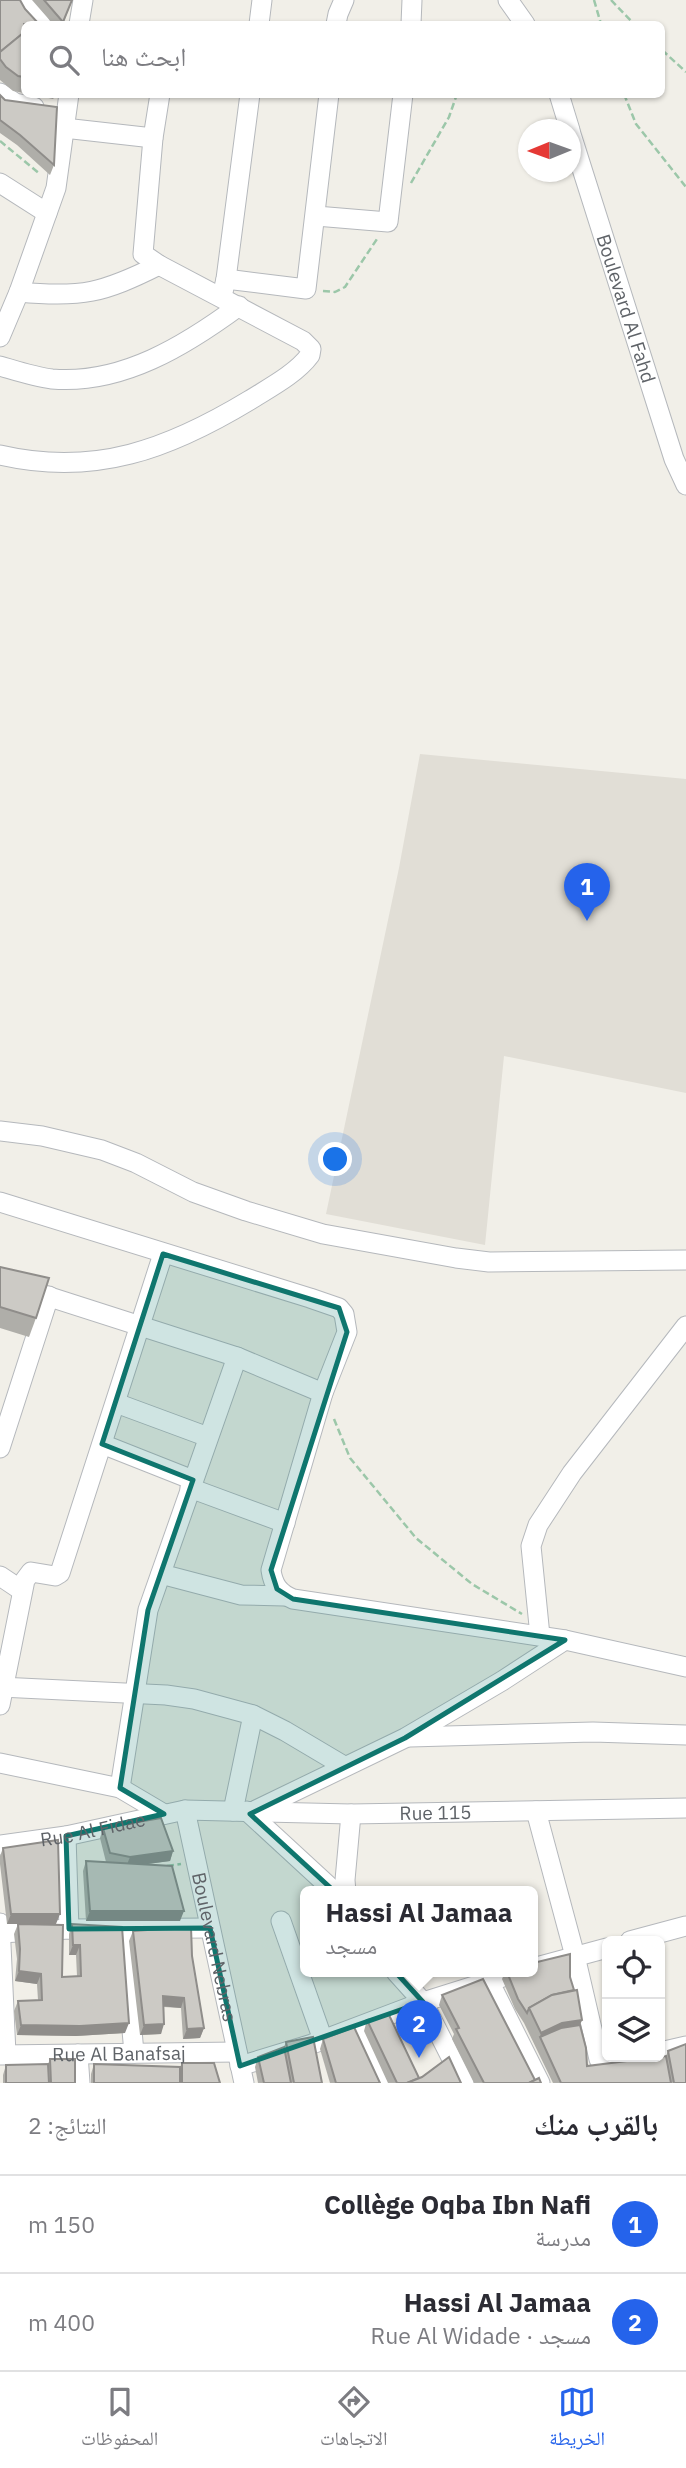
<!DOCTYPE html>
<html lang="ar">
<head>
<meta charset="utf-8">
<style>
  body { margin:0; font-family:"IBM Plex Sans","Noto Naskh Arabic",sans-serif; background:#f7f7f7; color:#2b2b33; direction:rtl }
  .controls { position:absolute; right:21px; bottom:21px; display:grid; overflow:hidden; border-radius:10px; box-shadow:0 2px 5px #0004 }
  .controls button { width:63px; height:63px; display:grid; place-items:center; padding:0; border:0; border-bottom:2px solid #e1e1e2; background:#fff; color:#2b2b33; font:35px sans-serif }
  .compass { position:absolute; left:518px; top:119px; width:63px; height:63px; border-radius:50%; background:#fff; box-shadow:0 2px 5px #0004; rotate:269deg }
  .you { position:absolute; left:336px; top:1160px; width:24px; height:24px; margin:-18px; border:5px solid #fff; border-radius:50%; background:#1a73e8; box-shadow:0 0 0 10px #1a73e833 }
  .badge { display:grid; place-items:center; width:46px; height:46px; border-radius:50%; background:#2563eb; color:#fff; font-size:23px; font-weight:700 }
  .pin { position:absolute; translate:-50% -58px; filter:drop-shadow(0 2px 4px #0008) }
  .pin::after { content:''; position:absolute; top:37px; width:24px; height:21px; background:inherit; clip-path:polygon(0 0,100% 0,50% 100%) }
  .popup { position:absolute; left:300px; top:1886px; width:238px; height:91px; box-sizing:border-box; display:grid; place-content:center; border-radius:10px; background:#fff; filter:drop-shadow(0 2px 5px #0005); font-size:23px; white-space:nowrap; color:#7c7c81 }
  .popup b { font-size:26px; color:#2b2b33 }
  .popup::after { content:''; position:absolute; left:50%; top:100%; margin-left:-14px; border:14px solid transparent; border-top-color:#fff }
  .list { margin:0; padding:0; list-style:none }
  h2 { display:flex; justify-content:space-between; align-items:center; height:91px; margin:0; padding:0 28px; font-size:30px }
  h2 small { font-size:23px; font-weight:400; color:#7c7c81 }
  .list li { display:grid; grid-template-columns:46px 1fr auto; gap:21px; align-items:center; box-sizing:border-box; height:98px; padding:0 28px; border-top:2px solid #e1e1e2 }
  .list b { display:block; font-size:26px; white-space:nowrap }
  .list p { margin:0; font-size:23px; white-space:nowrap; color:#7c7c81 }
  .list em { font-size:23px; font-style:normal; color:#7c7c81 }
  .icon { flex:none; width:38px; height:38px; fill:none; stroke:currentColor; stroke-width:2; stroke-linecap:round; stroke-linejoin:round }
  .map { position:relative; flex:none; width:686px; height:2083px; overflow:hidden; direction:ltr }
  .search { position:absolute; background:#fff; box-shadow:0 2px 5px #0004; left:21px; right:21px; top:21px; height:77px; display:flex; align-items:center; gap:18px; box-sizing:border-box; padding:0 24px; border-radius:10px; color:#7c7c81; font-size:26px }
  .sheet { height:287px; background:#fff }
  nav { display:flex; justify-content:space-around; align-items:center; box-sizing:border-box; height:98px; border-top:2px solid #e1e1e2; background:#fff; font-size:19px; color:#7c7c81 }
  nav a { display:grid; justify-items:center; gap:4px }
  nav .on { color:#2563eb }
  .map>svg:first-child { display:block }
  .education { fill:#e1ded6 }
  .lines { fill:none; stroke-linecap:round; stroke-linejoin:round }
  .minor-casing { stroke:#b5b8bc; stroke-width:21 }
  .path { stroke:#9cc7a9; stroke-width:2.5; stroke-dasharray:7 3.5; stroke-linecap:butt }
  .minor { stroke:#fff; stroke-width:19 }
  .wall { fill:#afaea9 }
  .shaded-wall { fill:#8f8d8a }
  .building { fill:#cccac5; stroke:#8f8d8a; stroke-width:2 }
  .marked { fill:#0f766e; fill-opacity:0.2; stroke:#0f766e; stroke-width:5; stroke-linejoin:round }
  .labels { text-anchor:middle; stroke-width:7; stroke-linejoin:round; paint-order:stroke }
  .street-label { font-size:19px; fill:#5f6368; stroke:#fff }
</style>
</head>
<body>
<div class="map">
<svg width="686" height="2083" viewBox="0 0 686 2083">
  <rect width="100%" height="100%" fill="#f1efe8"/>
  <path class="education" d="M420,754l266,25v314l-182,-37 -19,189 -159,-31 73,-346z"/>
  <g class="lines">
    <defs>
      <g id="minor">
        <path d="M21,0l20,24"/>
        <path d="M508,0l17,24"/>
        <path d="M79,24l4,-24"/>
        <path d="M259,24l3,-24"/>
        <path d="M336,24l2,-10 6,-14"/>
        <path d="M411,24l1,-24"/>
        <path d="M0,93l15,10 19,4"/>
        <path d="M559,94l11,36"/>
        <path d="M64,128l89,10"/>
        <path id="s1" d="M570,131l104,328 12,26"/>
        <path d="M0,183l47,30"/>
        <path d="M316,216l72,6 15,-128"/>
        <path d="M226,279l80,10 23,-195"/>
        <path d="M19,292c63,6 84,1 140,-27"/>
        <path d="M223,292l3,-13 24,-185"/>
        <path d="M0,337l19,-45 37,-104 13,-94"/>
        <path d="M0,366c17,5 35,11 52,13 70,6 134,-34 187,-73"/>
        <path d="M0,455c95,22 169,-6 250,-55 19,-12 46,-26 60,-45l1,-6 -8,-8 -144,-76 -16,-11 10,-116 7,-44"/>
        <path d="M0,1131l42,5 60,14 34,13 57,29 53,19 77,23 133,24 33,4 197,-2"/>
        <path d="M0,1202l310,96 29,10 5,6 3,18 -24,61 -52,177c2,15 8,23 22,29l272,41 121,27"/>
        <path d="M0,1281l237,76 86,36"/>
        <path d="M116,1403l92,34"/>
        <path d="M102,1444l91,36"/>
        <path d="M0,1448l49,-152"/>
        <path d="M190,1488l95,35"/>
        <path d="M161,1574l80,21 43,1"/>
        <path d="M0,1576l21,14"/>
        <path d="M540,1636l-9,-90 7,-21 34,-52 114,-147"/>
        <path d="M0,1687l166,8 28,4 59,16 32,16 59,35"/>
        <path d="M0,1705l25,-125 6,-8 24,4 5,-3 103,-319"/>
        <path d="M410,1737l183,-5 93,3"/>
        <path d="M0,1763l120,25 44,26"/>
        <path d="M120,1788l28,-178 89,-253"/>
        <path id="s2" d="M185,1810l59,273"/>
        <path d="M256,1810l149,-72 97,-57 63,-41"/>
        <path d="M233,1811l20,-96"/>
        <path d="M247,1811l88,81"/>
        <path d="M536,1811l39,145 24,103 10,4 30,-6"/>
        <path d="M66,1836l3,93"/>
        <path id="s3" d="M0,1845l66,-9 119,-26 166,4 335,-6"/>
        <path d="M346,1892l-1,-12 6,-66"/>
        <path d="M281,1921l42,119"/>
        <path d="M0,1923l6,131"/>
        <path d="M123,1929l11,124"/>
        <path d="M1,1933l68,-4 141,-1"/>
        <path d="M630,1941l56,-15"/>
        <path d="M533,1968l74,-20"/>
        <path d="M396,1972l27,30 41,81"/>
        <path d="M489,1981l51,102"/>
        <path d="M355,2029l27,54"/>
        <path d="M660,2052l26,-6"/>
        <path d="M78,2054l2,29"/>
        <path id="s4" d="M0,2055l237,-3"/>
        <path d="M240,2066l72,-22 111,-42 96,-30"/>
      </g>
    </defs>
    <use href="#minor" class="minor-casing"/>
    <g class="path">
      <path d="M594,0l7,24"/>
      <path d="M611,0l23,24"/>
      <path d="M662,50l24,22"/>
      <path d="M624,94l12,30 50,63"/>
      <path d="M0,141l40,33"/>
      <path d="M411,183l38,-66 8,-23"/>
      <path d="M323,291l12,1 10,-5 32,-48"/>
      <path d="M334,1419l16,39 66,80 56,46 50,30"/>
      <path d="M167,1866l14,-2"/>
    </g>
    <use href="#minor" class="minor"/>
  </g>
  <g class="wall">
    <path d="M0,0l24,24v69l-11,-2 -13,-11z"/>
    <path d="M32,0h40l-9,24h-10z"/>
    <path d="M30,94h27l-4,5z"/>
    <path d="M0,95l54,70 -4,10 -33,-30 -17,-12z"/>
    <path d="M0,1267l36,51 -7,19 -29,-9z"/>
    <path d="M103,1828l70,23 -3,10 -24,3 34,57h-94l-3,-50 3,-10 20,1 -6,-24z"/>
    <path d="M3,1848l53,76h-26l32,53 15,-1 -1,-21h-7v-21l3,-10 53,109 -49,3 -59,-1 -3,-24 4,-10 20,-1 -1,-16 -22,-3 2,-22 -3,-25 4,-10h-11l-7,-60v-8z"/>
    <path d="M133,1931l59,25 12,72 -4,10 -17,1 -2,-31 -17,-1 -3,27 -21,1 -11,-94z"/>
    <path d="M505,1972h28l37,5 12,43 -2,5 7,41 79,-10 2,-5 18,32h-133l-29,-60 -9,-14 -13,-30z"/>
    <path d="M442,1995l93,85 6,3h-67l-22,-44 2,-5 -15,-29z"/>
    <path d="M367,2020l52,58 42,5h-73l-24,-52z"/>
    <path d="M323,2039l58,44h-51l-10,-34z"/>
    <path d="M286,2042l36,41h-64l-3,-16 3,-10 26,-10z"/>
    <path d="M50,2059l25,24h-72v-8l3,-10 42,-1z"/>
    <path d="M182,2063l38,20h-129v-9l3,-10 86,3z"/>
  </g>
  <g class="shaded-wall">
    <path d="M173,1851l-3,10 -44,6 4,-10z"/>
    <path d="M90,1911h94l-4,10h-94z"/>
    <path d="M11,1914h49l-4,10h-49z"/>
    <path d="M73,1945h7l-4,10h-7z"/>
    <path d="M19,1971l22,3 -4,10 -22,-3z"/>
    <path d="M163,1996l21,2 -3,10 -21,-2z"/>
    <path d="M582,2020l-6,15 -36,2 1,-4 21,-10z"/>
    <path d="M129,2023l-4,10 -49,3 -59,-1 4,-10z"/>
    <path d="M164,2024l-3,10 -21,1 4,-10z"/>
    <path d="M204,2028l-4,10 -17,1 4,-10z"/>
  </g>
  <g class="building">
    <path d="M0,0h20l5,9 14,15h-15v14l-2,-4 -22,18z"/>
    <path d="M44,0h28l-9,22z"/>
    <path d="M22,34l2,4v39l-6,-1 -12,-9 -6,-8v-7z"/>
    <path d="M0,95l5,5 52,7 -3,58 -34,-30 -20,-15z"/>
    <path d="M0,1267l49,11 -13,40 -36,-11z"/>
    <path d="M161,1818l12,33 -43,6 -20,-4 -7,-25z"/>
    <path d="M58,1840l2,74h-49l-8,-66z"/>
    <path d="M86,1861l86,5 12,45h-94z"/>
    <path d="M18,1924l45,1 -1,52 19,-1 -1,-31h-7l-1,-21 50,3 7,96 -49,3 -59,-1 -3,-24 24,-1 -1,-26 -22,-3 1,-22z"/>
    <path d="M191,1927l1,29 12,72 -17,1 -3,-31 -21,-2 1,28 -20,1 -11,-94z"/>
    <path d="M570,1954v23l4,13 -22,5 -23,13 -2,5 -9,-14 -11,-27h26v-9z"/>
    <path d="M483,1979l52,101 -6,3h-45l-28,-54 3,-1 -17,-33z"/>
    <path d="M577,1990l5,30 -20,3 -21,10 -12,-25 23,-13z"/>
    <path d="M389,2015l30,63 -12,5h-10l-30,-63z"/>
    <path d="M580,2025l6,23 1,18 79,-10 5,27h-110l-21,-46 21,-9z"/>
    <path d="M354,2027l26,56h-44l-13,-44z"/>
    <path d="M313,2037l9,46h-28l-8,-41z"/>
    <path d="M686,2044v39h-12l-6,-32z"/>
    <path d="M284,2047l7,36h-27l-6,-26z"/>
    <path d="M449,2057l12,26h-54l15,-6z"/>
    <path d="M50,2059h25v24h-24z"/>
    <path d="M182,2063h32l6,20h-38z"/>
    <path d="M48,2064l1,19h-43v-18z"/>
    <path d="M94,2064l86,3v16h-86z"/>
    <path d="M539,2078l2,5h-12z"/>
  </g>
  <path class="marked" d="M163,1254l176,54 8,24 -76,238 6,19 16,10 272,41 -160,98 -155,76 97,89 21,39 55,60 -183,64 -30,-138 -141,1 -3,-93 98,-22 -44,-26 28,-178 45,-130 -91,-36z"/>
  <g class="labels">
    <g class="street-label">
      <text dy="7" stroke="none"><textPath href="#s1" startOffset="186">Boulevard Al Fahd</textPath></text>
      <text dy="7" stroke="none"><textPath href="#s3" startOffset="439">Rue 115</textPath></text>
      <text dy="7" stroke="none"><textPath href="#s3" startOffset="94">Rue Al Fidae</textPath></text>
      <text dy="7" stroke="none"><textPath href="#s2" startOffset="140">Boulevard Nebras</textPath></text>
      <text dy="7" stroke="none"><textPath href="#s4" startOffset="119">Rue Al Banafsaj</textPath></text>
    </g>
  </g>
</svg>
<div class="controls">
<button><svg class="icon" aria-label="locate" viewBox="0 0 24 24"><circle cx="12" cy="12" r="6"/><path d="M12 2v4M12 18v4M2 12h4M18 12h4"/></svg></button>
<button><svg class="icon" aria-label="layers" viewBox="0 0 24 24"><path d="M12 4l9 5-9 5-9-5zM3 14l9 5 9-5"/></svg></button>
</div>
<svg class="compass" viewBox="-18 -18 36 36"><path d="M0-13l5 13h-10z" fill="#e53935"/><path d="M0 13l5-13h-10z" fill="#7c7c81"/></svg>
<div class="you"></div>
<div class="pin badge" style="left:587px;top:921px">1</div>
<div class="pin badge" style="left:419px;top:2058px">2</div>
<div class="popup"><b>Hassi Al Jamaa</b>مسجد</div>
<div class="search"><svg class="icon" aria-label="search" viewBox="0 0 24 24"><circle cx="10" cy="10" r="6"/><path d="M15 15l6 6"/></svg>ابحث هنا</div>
</div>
<section class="sheet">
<h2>بالقرب منك<small>النتائج: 2</small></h2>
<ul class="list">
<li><span class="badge">1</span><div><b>Collège Oqba Ibn Nafi</b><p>مدرسة</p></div><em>150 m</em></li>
<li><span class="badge">2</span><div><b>Hassi Al Jamaa</b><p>مسجد · Rue Al Widade</p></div><em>400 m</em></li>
</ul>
</section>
<nav>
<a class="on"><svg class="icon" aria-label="map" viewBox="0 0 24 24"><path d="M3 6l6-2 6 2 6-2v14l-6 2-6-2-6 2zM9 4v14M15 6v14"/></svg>الخريطة</a>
<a><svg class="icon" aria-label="directions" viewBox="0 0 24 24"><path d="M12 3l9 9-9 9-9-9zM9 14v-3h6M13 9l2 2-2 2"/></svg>الاتجاهات</a>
<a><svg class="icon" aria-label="saved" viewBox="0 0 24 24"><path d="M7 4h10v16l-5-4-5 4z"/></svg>المحفوظات</a>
</nav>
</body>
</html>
